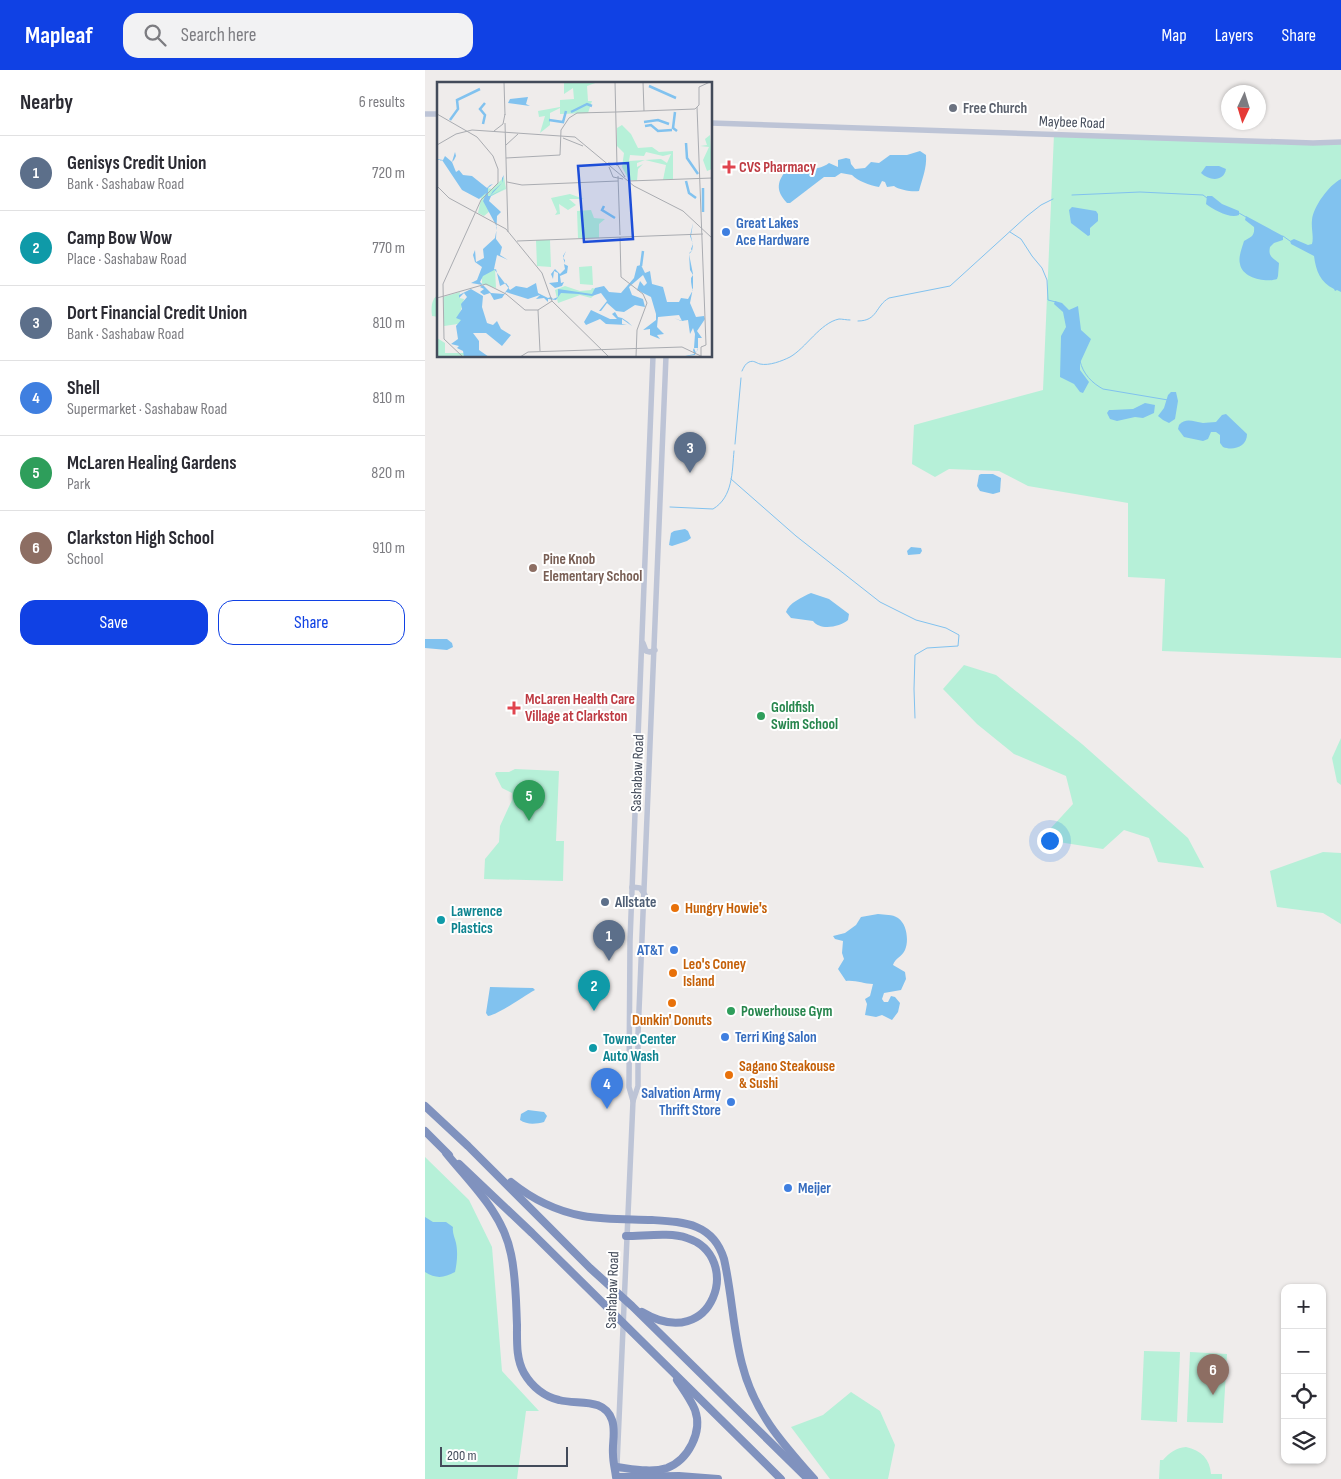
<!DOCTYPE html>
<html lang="en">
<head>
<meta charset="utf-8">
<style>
  body { margin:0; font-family:"Sofia Sans Condensed",sans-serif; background:#f2f2f3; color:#2b2b33 }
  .controls { position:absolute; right:15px; bottom:15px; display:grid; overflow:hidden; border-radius:10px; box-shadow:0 1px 4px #0004 }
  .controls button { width:45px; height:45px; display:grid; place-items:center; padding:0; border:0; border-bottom:1px solid #e1e1e2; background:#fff; color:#2b2b33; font:25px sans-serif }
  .compass { position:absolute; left:796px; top:15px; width:45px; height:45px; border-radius:50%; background:#fff; box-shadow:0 1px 4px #0004; rotate:184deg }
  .scale { position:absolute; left:15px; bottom:12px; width:128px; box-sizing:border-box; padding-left:5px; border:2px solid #434b5a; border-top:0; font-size:14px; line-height:18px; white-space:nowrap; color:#434b5a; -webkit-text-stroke:4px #fff; paint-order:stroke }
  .you { position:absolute; left:624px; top:770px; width:18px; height:18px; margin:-12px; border:4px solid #fff; border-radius:50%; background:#1a73e8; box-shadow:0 0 0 8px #1a73e833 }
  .badge { display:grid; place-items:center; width:32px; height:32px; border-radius:50%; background:#1041e4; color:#fff; font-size:16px; font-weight:700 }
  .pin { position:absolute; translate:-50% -41px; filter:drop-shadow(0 1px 2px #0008) }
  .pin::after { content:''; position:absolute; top:26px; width:18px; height:15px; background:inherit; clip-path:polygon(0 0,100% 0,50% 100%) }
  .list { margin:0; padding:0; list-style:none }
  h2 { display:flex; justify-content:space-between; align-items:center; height:65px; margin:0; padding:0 20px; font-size:21px }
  h2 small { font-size:16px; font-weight:400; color:#7c7c81 }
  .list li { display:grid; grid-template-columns:32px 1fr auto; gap:15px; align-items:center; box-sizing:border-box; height:75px; padding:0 20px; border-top:1px solid #e1e1e2 }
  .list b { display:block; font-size:19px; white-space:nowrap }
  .list p { margin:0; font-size:16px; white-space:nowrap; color:#7c7c81 }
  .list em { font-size:16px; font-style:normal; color:#7c7c81 }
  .actions { display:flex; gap:10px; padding:15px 20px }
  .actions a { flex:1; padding:11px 0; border:1px solid #1041e4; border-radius:15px; text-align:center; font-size:18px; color:#1041e4 }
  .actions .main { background:#1041e4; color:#fff }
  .icon { flex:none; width:28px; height:28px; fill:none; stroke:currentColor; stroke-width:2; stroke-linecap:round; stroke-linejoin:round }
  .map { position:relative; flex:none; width:916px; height:1409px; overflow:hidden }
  header { display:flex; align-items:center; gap:30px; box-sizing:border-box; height:70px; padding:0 25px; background:#1041e4; color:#fff }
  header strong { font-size:24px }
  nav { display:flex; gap:28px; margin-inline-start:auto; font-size:18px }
  .search { width:350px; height:45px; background:#f2f2f3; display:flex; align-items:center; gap:12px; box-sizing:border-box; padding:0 18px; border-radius:15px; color:#7c7c81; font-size:19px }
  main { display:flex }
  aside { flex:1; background:#fff }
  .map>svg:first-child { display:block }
  .green { fill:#b6f0d8 }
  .water { fill:#81c2ef }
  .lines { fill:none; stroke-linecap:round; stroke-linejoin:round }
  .stream { stroke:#81c2ef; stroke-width:1 }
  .secondary { stroke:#bdc4d6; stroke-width:5.5 }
  .motorway { stroke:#8092be; stroke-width:8 }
  .worship-dot { fill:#6b7280; stroke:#fff; stroke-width:2 }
  .health-dot { fill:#e0444e; stroke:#fff; stroke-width:2 }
  .shop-dot { fill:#3f7fe0; stroke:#fff; stroke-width:2 }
  .education-dot { fill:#8d6e63; stroke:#fff; stroke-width:2 }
  .leisure-dot { fill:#2e9e5b; stroke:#fff; stroke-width:2 }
  .service-dot { fill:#5c6f8a; stroke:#fff; stroke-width:2 }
  .food-dot { fill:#e8710a; stroke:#fff; stroke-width:2 }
  .culture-dot { fill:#0f9aa8; stroke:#fff; stroke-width:2 }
  .labels { text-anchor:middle; stroke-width:4; stroke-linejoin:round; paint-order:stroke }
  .worship-label { font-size:15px; font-weight:bold; fill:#5b616d; stroke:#fff; text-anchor:start }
  .street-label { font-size:15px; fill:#434b5a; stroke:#fff }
  .health-label { font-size:15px; font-weight:bold; fill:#be3a42; stroke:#fff; text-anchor:start }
  .shop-label { font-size:15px; font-weight:bold; fill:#366cbe; stroke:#fff; text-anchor:start }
  .education-label { font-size:15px; font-weight:bold; fill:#785e54; stroke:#fff; text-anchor:start }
  .leisure-label { font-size:15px; font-weight:bold; fill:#27864d; stroke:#fff; text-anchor:start }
  .service-label { font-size:15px; font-weight:bold; fill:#4e5e75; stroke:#fff; text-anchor:start }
  .food-label { font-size:15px; font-weight:bold; fill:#c56008; stroke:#fff; text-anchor:start }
  .culture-label { font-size:15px; font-weight:bold; fill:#0d838f; stroke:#fff; text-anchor:start }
  .inset-river { fill:none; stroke:#81c2ef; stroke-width:2.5 }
  .inset-road { fill:none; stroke:#aaacb1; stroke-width:1 }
  .view { fill:#1d4ed8; fill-opacity:0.15; stroke:#1d4ed8; stroke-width:2.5 }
  .inset-edge { fill:none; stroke:#434b5a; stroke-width:2.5 }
</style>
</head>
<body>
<header>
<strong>Mapleaf</strong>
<div class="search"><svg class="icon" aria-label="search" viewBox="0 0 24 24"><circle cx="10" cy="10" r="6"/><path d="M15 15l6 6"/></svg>Search here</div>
<nav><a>Map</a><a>Layers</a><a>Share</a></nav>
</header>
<main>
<aside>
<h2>Nearby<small>6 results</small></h2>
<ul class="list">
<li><span class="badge" style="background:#5c6f8a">1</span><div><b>Genisys Credit Union</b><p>Bank · Sashabaw Road</p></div><em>720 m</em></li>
<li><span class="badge" style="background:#0f9aa8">2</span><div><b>Camp Bow Wow</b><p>Place · Sashabaw Road</p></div><em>770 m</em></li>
<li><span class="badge" style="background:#5c6f8a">3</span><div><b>Dort Financial Credit Union</b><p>Bank · Sashabaw Road</p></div><em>810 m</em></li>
<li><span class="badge" style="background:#3f7fe0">4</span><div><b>Shell</b><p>Supermarket · Sashabaw Road</p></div><em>810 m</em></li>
<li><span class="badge" style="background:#2e9e5b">5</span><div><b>McLaren Healing Gardens</b><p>Park</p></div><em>820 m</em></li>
<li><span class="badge" style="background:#8d6e63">6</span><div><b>Clarkston High School</b><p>School</p></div><em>910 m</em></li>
</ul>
<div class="actions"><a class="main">Save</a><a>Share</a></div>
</aside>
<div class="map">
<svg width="916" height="1409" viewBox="0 0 916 1409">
  <rect width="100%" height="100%" fill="#efeceb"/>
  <g class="green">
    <path d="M629,64l287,10v514l-179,-7 3,-72 -37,-2v-74l-100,-17 -29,-15 -50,-2 -14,8 -23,-13 2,-39 129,-35z"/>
    <path d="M14,224v23l-7,-1c-1,-9 -1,-17 7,-22z"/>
    <path d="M539,595l32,10 86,69 106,94 16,30 -46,-6 -9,-24 -25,-8 -21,19 -51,-8 -1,-13 22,-24 -7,-28 -52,-22 -37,-30 -34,-35z"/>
    <path d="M916,668v47l-4,-3 -5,-24z"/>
    <path d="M90,699l44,2 -3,70h8l-1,40 -79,-2 1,-20 14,-17 1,-16 12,-26v-7l-10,-5 -7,-14 1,-2h13z"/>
    <path d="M898,782l18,1v71l-18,-11 -46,-6 -7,-36z"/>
    <path d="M0,1087l44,43 23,47 10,124 37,40h-13l-9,68h-92z"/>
    <path d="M719,1281l36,1 -3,70 -36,-2z"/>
    <path d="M765,1282l37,2 -4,69 -36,-1z"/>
    <path d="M426,1322l29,19 15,34 -7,34h-58l-39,-52 32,-12z"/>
    <path d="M761,1377c15,3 24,12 25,27h11v5h-63l1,-19h3c7,-8 13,-12 23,-13z"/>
  </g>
  <g class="water">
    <path d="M495,81l6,4c1,13 -4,24 -7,36 -7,1 -20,-1 -25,-5l-7,1 -2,-5 -3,-1 -3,6c-10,-2 -21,-6 -27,-12l-11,-2 -6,4h-11l-34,26h-3c-12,-13 -10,-22 1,-35 12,2 31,3 41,-5l9,4v-7l8,-2 4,1 1,5 4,5 10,-1 6,-6 8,1 11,-8h17z"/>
    <path d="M781,96h13l7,3c-2,13 -17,12 -25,4z"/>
    <path d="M916,109v113l-4,-2 -2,1 -1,-2c-14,-7 -18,-18 -20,-33l-23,-12 -1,-3 4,-2 14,6 4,-1c2,-7 -1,-15 0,-24 1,-13 17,-35 29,-41z"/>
    <path d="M782,126h5l10,8 17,7v4c-9,4 -25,-5 -33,-11z"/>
    <path d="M647,137l24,4 2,3v7l-8,7v7l-2,1 -17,-13 -2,-13z"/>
    <path d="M821,146l37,20v4l-9,3 -4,4c-2,9 2,10 9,16l-1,13 -1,3c-11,4 -35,-1 -37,-15 -2,-7 2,-16 4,-23 7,-4 11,-5 10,-14l-9,-7z"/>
    <path d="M630,231l7,2 7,7 9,-4 3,24 10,9 -11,24v7l9,12 -6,11 -3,-1 -6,-8 -14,-7 1,-41 5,-9 -3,-15 -9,-8z"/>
    <path d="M746,322h5l2,9 -3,18 -6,4 -6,-3 -5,-4 6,-8 4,-13z"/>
    <path d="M720,333l10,2 -1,8 -11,5 -8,-1 -18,4 -7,-2 -3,-6 2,-3h3l21,-1z"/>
    <path d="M801,344l21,20c0,13 -14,17 -24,13l-3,-4v-8l-4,-3h-5l-3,7 -5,2 -19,-4 -6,-8 1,-4c7,-8 15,-3 24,-2 4,0 8,-1 13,-1l6,-7z"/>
    <path d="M556,404h12l8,4 -1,14 -7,2 -13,-3 -3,-5 2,-11z"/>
    <path d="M260,459l3,2 3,7 -4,3 -15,5 -3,-1 2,-12 3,-2z"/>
    <path d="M486,477l10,1 1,3 -2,3 -12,1 -1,-4z"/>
    <path d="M386,523l18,6 20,15 -1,6c-8,7 -28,11 -35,1l-22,-3 -5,-6c3,-9 16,-15 25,-19z"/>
    <path d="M0,569h22l5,4 1,4 -6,3 -22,-2z"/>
    <path d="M453,844c7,1 14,0 20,4 9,6 11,23 7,32 -3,7 -10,8 -12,15l12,7 1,7 -5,11 -17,3 -2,6 2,3h4l3,-6 4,1 5,6 -2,9 -6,8 -10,-5 -6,2 -11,-2 2,-11 -2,-5 5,-3 3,-12c-9,0 -17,-4 -27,-3l-8,-12 6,-10 -2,-6 1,-12 -8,-2 -2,-3 12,-3 11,-8 5,-8z"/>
    <path d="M65,917l43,1 2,2c-13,7 -34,23 -47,26l-2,-3z"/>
    <path d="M103,1040l16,2 3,4 -3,6c-8,2 -17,3 -24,-2l1,-6z"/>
    <path d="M0,1147l8,5h13l7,5c-1,6 2,11 3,16 2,9 1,20 -1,29 -11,6 -19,7 -30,0z"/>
  </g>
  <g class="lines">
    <g class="stream">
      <path d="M647,125l68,-3 63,3 4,3"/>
      <path d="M814,143l7,4"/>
      <path d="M585,162l11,7 11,17 10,12 5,12 1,20 8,2"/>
      <path d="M858,166l7,5"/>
      <path d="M433,251c20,0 17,-15 31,-23l61,-12 77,-70 14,-11 12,-6"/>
      <path d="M655,291c3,13 12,22 23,28l65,11"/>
      <path d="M317,301c2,-4 3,-7 7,-9 5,-2 7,1 11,2 9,2 22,-3 30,-7 16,-9 30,-34 49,-38 3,0 8,1 11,1"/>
      <path d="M310,374l6,-66"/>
      <path d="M306,409l65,57 84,66 36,18 30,8 13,7 -1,11 -31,2 -12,7 -1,34 1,29"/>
      <path d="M245,437l43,2c20,-12 19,-37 21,-58"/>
    </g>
    <g class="secondary">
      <path d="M0,44h14"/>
      <path d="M286,53l602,20 28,-1"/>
      <path d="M218,573l3,8 4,1 5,-2"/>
      <path d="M207,817l8,1 5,7"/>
      <path d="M208,1031l-4,-14 1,-146 23,-585"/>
      <path d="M192,1395l16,-364 5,-15v-51l28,-679"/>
    </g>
    <g class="motorway">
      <path d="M0,1036l43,40 122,122 42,38 176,173"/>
      <path d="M0,1061l24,24"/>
      <path d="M21,1083c25,31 57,60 65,101 5,23 5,48 6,71 0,17 -1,34 7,48 8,14 21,24 35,27 19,5 45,-3 53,20 4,11 0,23 1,34 0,8 2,15 3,23l63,-1 39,3"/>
      <path d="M34,1094l73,69 249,246"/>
      <path d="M86,1112c21,17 45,29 72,34 23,4 47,3 69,4 32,2 61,3 72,39 8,35 9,71 18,105 12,48 40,79 72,115"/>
      <path d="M201,1166c18,0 45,-4 61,2 57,18 27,117 -45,74"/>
      <path d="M192,1397c16,2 34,6 50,1 21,-8 36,-36 28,-58 -4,-10 -12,-21 -18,-30"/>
    </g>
  </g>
  <circle class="worship-dot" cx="528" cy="38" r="5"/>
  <g class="health-dot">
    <path d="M301.5 89.5h5v5h5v5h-5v5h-5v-5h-5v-5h5z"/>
    <path d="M86.5 630.5h5v5h5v5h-5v5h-5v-5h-5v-5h5z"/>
  </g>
  <g class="shop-dot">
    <circle cx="301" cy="162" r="5"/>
    <circle cx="249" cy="880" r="5"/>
    <circle cx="300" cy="967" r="5"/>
    <circle cx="306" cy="1032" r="5"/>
    <circle cx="363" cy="1118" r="5"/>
  </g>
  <circle class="education-dot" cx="108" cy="498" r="5"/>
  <g class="leisure-dot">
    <circle cx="336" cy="646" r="5"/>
    <circle cx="306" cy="941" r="5"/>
  </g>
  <circle class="service-dot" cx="180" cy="832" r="5"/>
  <g class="food-dot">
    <circle cx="250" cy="838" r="5"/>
    <circle cx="248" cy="903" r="5"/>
    <circle cx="247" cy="933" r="5"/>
    <circle cx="304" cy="1005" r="5"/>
  </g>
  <g class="culture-dot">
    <circle cx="16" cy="850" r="5"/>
    <circle cx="168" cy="978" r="5"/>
  </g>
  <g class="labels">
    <g class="worship-label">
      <text x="538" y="43">Free Church</text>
    </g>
    <g class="street-label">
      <text transform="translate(647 52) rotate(2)" y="5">Maybee Road</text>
      <text transform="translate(212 703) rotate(-88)" y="5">Sashabaw Road</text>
      <text transform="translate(187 1220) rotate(-88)" y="5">Sashabaw Road</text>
    </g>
    <g class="health-label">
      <text x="314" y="102">CVS Pharmacy</text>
      <text x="100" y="634">McLaren Health Care<tspan x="100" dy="17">Village at Clarkston</tspan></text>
    </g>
    <g class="shop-label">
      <text x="311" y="158">Great Lakes<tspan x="311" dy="17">Ace Hardware</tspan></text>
      <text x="239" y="885" text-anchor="end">AT&amp;T</text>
      <text x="310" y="972">Terri King Salon</text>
      <text x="296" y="1028" text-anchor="end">Salvation Army<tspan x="296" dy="17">Thrift Store</tspan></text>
      <text x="373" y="1123">Meijer</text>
    </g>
    <g class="education-label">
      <text x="118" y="494">Pine Knob<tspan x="118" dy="17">Elementary School</tspan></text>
    </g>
    <g class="leisure-label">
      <text x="346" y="642">Goldfish<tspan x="346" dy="17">Swim School</tspan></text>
      <text x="316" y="946">Powerhouse Gym</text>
    </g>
    <g class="service-label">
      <text x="190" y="837">Allstate</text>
    </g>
    <g class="food-label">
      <text x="260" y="843">Hungry Howie's</text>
      <text x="258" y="899">Leo's Coney<tspan x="258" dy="17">Island</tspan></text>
      <text x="247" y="955" text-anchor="middle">Dunkin' Donuts</text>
      <text x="314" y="1001">Sagano Steakouse<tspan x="314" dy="17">&amp; Sushi</tspan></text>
    </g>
    <g class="culture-label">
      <text x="26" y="846">Lawrence<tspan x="26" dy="17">Plastics</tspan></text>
      <text x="178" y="974">Towne Center<tspan x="178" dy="17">Auto Wash</tspan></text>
    </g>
  </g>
  <g transform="translate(12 12)">
    <rect width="275" height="275" fill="#efeceb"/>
    <path d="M127,0h34l-11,4 1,15h4l-4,12 -28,1v-6l-10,5v12l-10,8 5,-17 -6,1 -1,-6 22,-4v-7l14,-1 -1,-11 -9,6zM185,43l9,9 7,14 14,-1 7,5 14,-1v28l-10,1 3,-15 -21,-5 -8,3v4l6,-3 -5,5 -1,12 -8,-1 -7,-13 2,-14 -7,-7v-18zM209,70l17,4 8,-2 -4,9 -6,-4 -32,2 1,-6 14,1zM273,53l2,34 -5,2 -4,-11 6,-13 -9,-1 7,-1 -2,-6zM67,95l2,12 -23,11 7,11 -6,5 -6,-3 3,-14 -2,-13 13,3zM133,112l14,5h-15l7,6 -8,5 -9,-6 1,10 -5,1 2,-3 -6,-14zM154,128l3,8 11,1 -6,5v14h-21l-1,-27zM99,158h14l1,27 -14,-1zM155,184l1,19 -13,-1 -1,-17zM58,187l1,19 -14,-4v-14zM128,204l15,5 11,-1 1,-2 8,2 -9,8 -11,-3 -22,8 -3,-13zM23,210l-1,6 5,1 -4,14 5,10 -21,3 -1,-29zM0,256l8,5v10h25l-7,3 -26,1z" fill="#b6f0d8" fill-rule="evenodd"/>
    <path d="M91,15l-2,7 4,2 -22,-3 2,-4zM18,70l1,4 -2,4 -2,2 4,10 3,-2 4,5 9,1 15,12 3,-3 3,-1 -5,4v8h2l3,-5 9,-8v-5l2,-3 -2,8 -12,13 15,-8 -14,8 -2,5 12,11 -4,4 -1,23 6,8 -2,8 8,5 -11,-5 -3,14 16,21 6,-4 11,2 9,-5 2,10 10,5 3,-1 2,2 5,-2v-8l34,5 3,-6 9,-2 5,6 12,1 13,-15 3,-12 4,-1 4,8 5,-2 2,13 11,3 4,15h12l2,-4 7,1 5,-9 -1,-2 -1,-6v-4l2,-3 -3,-5 -1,-16 1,-2 2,-1 -1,-2 2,-5 -3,-8 3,-13 -2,13 2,9 -1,6 -3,3 4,20v14l-3,15 6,14 8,-1 1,3 -8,12 5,7h-4v11l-3,6 -14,2 13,-3 -1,-4 1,-2 2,5 2,-5h-4l1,-14 -2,-6 -3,6 -2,-14 -7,1 -7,-3 8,3 -3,-6 -21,2 -1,10 7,7 -7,1 3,4 -10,-4v-6l-7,1 13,-10v-6l-5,-17 -14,-7 3,-9 4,5 3,-3 -4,-8 -14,12 3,8 11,4 2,8 -10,-2 -11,7 -8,-1 -9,-8 -6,8h-2l8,-10 -6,-8 -9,3 -13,-2v3v-3l-18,-1 -5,7 -8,-1v3l-4,-4 -8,1 4,-4 -12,4 -22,-7 -4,6 -8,2 -4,-7 -6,2 -4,-3 4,-3 -4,-2 3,-2 -12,-2 6,-3 5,-13 -7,-5 -2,-7 2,-5 1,12 8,-4 -1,-9 12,-11 2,-11 -14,-26 3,-8 -7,6 -17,-9 -8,6 8,-6 -20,-30 -1,1 -1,-1h-2l-1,-1 6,1 2,-4 7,6zM59,187l4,17 6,-3 3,4 -5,7 -13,-1 -11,-11 3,-6zM129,169l-3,7 2,2v3l-1,1 4,2 -1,7 -7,3 1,7 3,-1 -2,4 -7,2 -6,-5 9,-1v-9l-4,-2 -1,8 -2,-5 4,-5 5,5 5,-5 -1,-5 1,-1 -2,-5v-2zM34,207l12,7 -1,11 5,16 6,2 4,-4 4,8 10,6 -9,11 -16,-13h-13l6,8v9l10,7h-25l-1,-6 -6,-3 2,-2 -8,-2 7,-5 -2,-13 5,-6 -5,-2 6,-9 -1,-5 6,-7 -3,-4 -5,5v-3zM154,228l19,9h7l-5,-5 3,-2 3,5 4,1 6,4 4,4 -10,-7v5l5,1 -21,-1 -6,-5 -14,6 -2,-3z" fill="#81c2ef" fill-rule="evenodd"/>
    <path class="inset-river" d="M212,4l27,12M134,30l16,-8 5,2M238,30l-2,16 4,3M13,38l8,-11 -1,-9 23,-11M112,38l14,2 3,-11M207,40l14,-2 11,4M46,42l2,-9 -5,-6 5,-6M208,44l6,-1 7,6 14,-1M249,61l1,15 11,16M249,99l3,12 7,5M167,124l-2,4 13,8M266,130v-24M204,184l2,-15"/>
    <path class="inset-road" d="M67,0l1,33M178,0l2,84M206,0l1,29M260,25l9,238 -5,2v9M179,30l79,-3 4,-4v-18l11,-5M0,32l40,23 16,19 5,13v14l-17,17 -38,84 1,55 19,18M68,41l3,109M57,49l9,-7 2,-10M126,56l20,8M0,63l19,-11 16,-4 103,7 59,49 49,25 29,27M69,63l12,-11M69,76l54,-3 1,-25 8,-12 8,-5 39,-1M171,81l9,1 8,13M172,85l4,10 10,2M181,94l2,59M192,99l83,-3M70,100l15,3 96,-4M0,104l12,12 57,31 36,44 10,28 57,56M183,155l1,40 22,17 4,9 -10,27 -1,27M80,159l186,-7M0,216l49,-14 20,10 19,16h13l14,-9M101,228l2,41M83,275l8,-5 154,-5 21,10"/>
    <path class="view" d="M191,81l5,76 -49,3 -6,-76z"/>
    <rect width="275" height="275" class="inset-edge"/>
  </g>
</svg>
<div class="controls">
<button>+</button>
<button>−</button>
<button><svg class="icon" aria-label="locate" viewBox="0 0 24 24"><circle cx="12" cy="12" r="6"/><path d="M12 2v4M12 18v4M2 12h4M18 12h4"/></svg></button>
<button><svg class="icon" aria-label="layers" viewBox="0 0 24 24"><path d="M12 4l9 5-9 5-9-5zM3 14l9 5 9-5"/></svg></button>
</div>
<svg class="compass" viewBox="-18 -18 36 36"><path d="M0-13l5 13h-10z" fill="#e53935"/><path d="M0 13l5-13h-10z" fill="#7c7c81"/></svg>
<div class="scale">200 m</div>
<div class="you"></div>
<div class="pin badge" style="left:184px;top:891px;background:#5c6f8a">1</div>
<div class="pin badge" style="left:169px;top:941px;background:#0f9aa8">2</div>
<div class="pin badge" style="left:265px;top:403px;background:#5c6f8a">3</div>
<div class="pin badge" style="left:182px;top:1039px;background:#3f7fe0">4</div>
<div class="pin badge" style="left:104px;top:751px;background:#2e9e5b">5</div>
<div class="pin badge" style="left:788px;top:1325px;background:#8d6e63">6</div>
</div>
</main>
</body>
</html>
